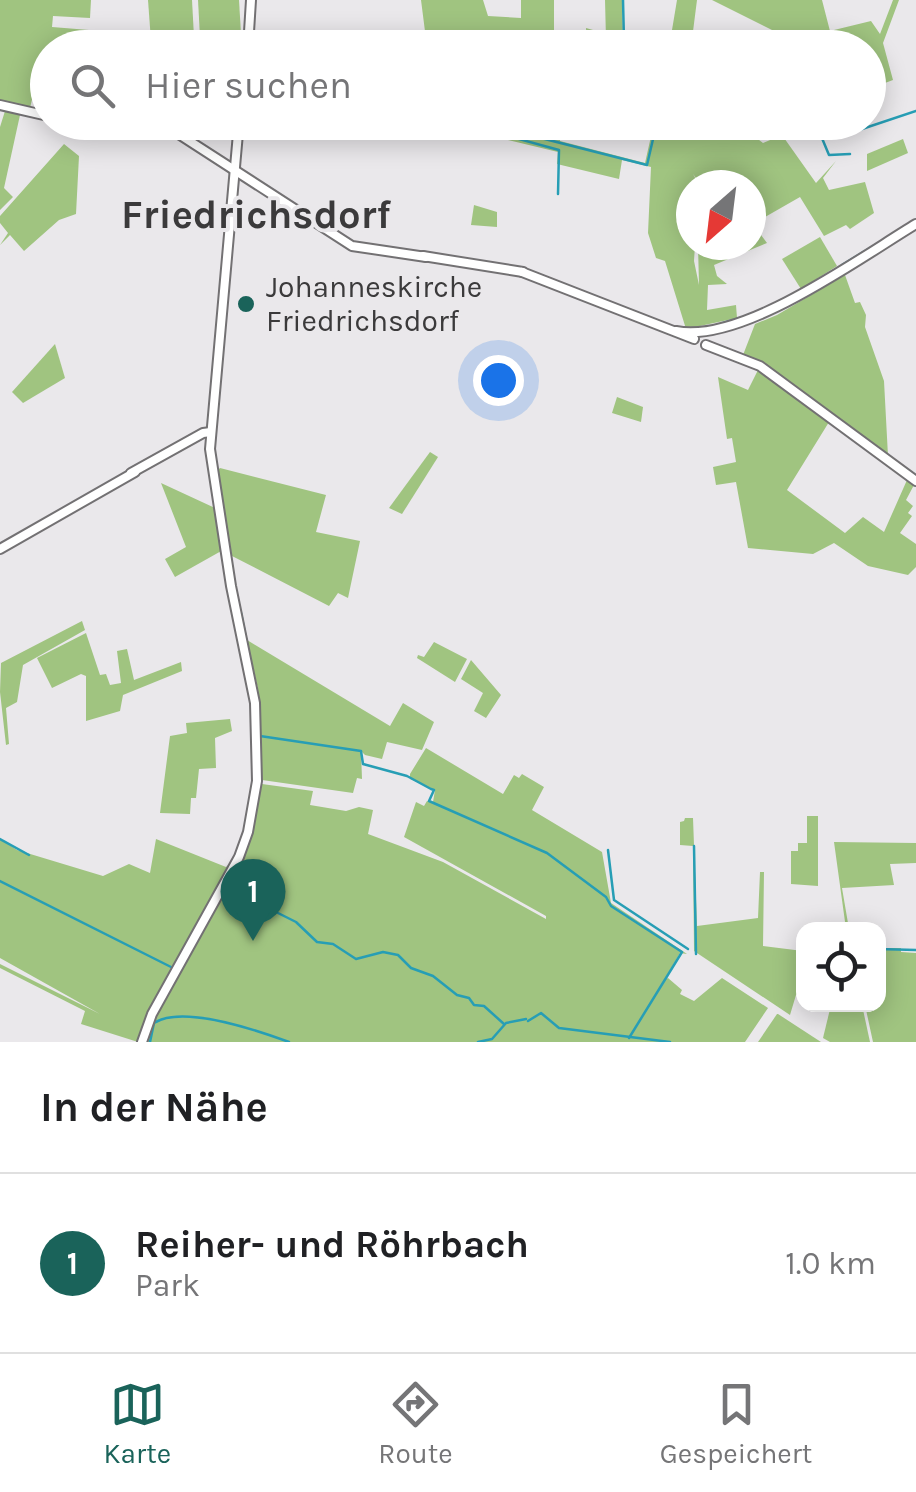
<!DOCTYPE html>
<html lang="de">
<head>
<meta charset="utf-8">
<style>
  body { margin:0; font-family:Karla,sans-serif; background:#f2f2f2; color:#202124 }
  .controls { position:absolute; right:30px; bottom:30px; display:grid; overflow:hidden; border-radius:20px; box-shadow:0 5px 25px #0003 }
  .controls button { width:90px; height:90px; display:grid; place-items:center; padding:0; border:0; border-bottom:2px solid #e0e0e0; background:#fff; color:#202124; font:50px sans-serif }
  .compass { position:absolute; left:676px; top:170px; width:90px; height:90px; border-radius:50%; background:#fff; box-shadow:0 5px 25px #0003; rotate:208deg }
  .you { position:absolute; left:498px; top:380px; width:35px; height:35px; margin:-25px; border:8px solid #fff; border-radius:50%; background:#1a73e8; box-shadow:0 0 0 15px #1a73e833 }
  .badge { display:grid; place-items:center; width:65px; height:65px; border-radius:50%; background:#1a635a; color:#fff; font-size:32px; font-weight:700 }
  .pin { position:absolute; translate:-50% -82px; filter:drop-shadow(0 2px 5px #0008) }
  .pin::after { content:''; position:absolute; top:52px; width:35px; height:30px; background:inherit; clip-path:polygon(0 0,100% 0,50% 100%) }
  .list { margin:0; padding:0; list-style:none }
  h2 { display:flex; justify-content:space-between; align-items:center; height:130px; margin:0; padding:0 40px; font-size:42px }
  h2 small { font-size:32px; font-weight:400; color:#757577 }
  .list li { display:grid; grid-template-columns:65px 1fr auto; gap:30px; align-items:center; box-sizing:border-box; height:180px; padding:0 40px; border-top:2px solid #e0e0e0 }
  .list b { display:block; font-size:38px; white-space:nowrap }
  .list p { margin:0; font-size:32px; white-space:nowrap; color:#757577 }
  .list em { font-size:32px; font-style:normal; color:#757577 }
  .icon { flex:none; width:55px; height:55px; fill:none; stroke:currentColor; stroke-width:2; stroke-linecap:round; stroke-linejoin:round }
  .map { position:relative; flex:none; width:916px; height:1042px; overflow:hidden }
  .search { position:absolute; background:#fff; box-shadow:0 5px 25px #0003; left:30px; right:30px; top:30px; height:110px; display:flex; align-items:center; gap:25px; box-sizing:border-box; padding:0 35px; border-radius:55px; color:#757577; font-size:38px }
  .sheet { height:310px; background:#fff }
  nav { display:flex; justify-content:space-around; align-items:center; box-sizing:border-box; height:140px; border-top:2px solid #e0e0e0; background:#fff; font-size:28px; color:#757577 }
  nav a { display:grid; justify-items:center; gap:5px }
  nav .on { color:#1a635a }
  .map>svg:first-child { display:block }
  .green { fill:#a0c480; fill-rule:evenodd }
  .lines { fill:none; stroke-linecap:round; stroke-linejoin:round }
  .stream { stroke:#279eb5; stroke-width:2.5 }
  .secondary-casing { stroke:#737173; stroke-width:12 }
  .secondary { stroke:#fff; stroke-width:8 }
  .poi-dot { fill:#1a635a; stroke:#eae8eb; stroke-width:4 }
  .labels { text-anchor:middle; stroke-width:8; stroke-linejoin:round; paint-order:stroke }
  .poi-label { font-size:30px; fill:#3b3a3b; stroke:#eae8eb; text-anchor:start }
  .district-label { font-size:40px; font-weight:bold; fill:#3b3a3b; stroke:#eae8eb }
</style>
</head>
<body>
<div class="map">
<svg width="916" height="1042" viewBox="0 0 916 1042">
  <rect width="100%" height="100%" fill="#eae8eb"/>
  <g class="green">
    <path d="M0,0h91l-1,18 -37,-2 -1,11 37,3 -1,17 -40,1 -1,40 -13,3 -4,17 -30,-7z"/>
    <path d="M148,0h44l2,37 -43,4z"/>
    <path d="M198,0h41l2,34 -41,3z"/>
    <path d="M421,0h62l5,16 33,2v-18h33v47h-127z"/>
    <path d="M605,0h17l1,40 4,7h-40l-1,-19 7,2 4,9h9z"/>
    <path d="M677,0h20l-6,47h-46l-1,-14 28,-3z"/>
    <path d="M712,0h110l9,35h-48l-1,12h-5l-1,-15z"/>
    <path d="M893,0h6l-16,43 10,37 -24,9 -1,-41 -29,-1 -5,-17 37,-9 9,13z"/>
    <path d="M5,111l15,4 -16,73 9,9 -13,13v-83z"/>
    <path d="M472,123l52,12 1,-12h36l-1,18 85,22 9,-40h83l26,20 19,-8 34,48 20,-22 -13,17 6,12 36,-8 9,31 -24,16 -4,-4 -22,11 -24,-39 -47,27 14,19 -53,22 3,11 10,8 -19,1 -1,25 29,-5 1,13 -51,11 -21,-68 -9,-3 -8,-25 3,-66 -29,-7 -3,19 -62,-15 1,-12 -87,-21zM693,174l8,11h50v60h-53l1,40 -5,-24 1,-16h-4v-60h8z"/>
    <path d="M903,139l5,14 -41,18v-17z"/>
    <path d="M64,144l15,12 -3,58 -17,6 -35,31 -14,-16 -10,10 8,-12 -8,-10v-7z"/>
    <path d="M474,205l23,7v15l-26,-2z"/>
    <path d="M820,237l17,29 -36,23 -19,-30z"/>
    <path d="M845,275l10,28 5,-1 6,13 -1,12 19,54 4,75 -126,-91 -19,-10 12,-31 22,-9z"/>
    <path d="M55,344l10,34 -42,25 -11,-11z"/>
    <path d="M758,370l71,52 -42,68 58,43 18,-16 21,15 23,-52 7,5 -8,15 7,6 -5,7 4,3 -12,17 16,11v23l-8,8 -40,-9 -34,-23 -21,11 -65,-6 -12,-66 -20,3 -3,-18 23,-5 -4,-24 -5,1 -9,-62 30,13z"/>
    <path d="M617,397l26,10 -2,15 -29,-9z"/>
    <path d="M430,452l8,5 -36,57 -13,-6z"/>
    <path d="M220,468l106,27 -10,37 44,9 -12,57 -10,-5 -9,13 -97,-50 -15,-85z"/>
    <path d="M161,483l54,25 8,42 -48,27 -10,-18 21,-12z"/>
    <path d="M82,621l3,9 -62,35 -6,37 -11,6 3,36 -3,1 -6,-53 1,-29z"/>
    <path d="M86,633l14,42 6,-1 4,11 11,-2 -4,-32 10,-2 7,31 47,-18 1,9 -59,24 -3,16 -34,10v-45l-5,-2 -29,14 -15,-30z"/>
    <path d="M247,640l143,86 13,-23 31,19 -12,28 -35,-8 -5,17 -17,-4 -4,-4 1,28 -5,-1 -4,15 -91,-13 -4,-91z"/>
    <path d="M434,642l33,17 -12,23 -38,-24 1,-3 6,2z"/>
    <path d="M471,660l30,35 -15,23 -12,-7 9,-18 -22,-14z"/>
    <path d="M230,719l2,12 -17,7 1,30 -17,1 -3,29h-5l-1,16 -30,-1 10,-77 17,-3 -1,-10z"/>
    <path d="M426,748l77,46 11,-19 5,3 3,-4 22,13 -12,23 70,42 9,51 76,51 -7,-1 -16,27 4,-2 14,12 -2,4 14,7 28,-23 46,30 -23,34h-599l-5,-8 -3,8 -57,-18 4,-13 -85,-43v-4l100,50 -100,-56v-119l17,11 86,26 26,-12 21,9 6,-34 70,28 5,-4 8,4 13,-33 10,-50 51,7 -3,14 36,6 13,-4 14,3 -5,24 75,28 103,57v-3l-142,-79 12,-35 8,4 3,-5 6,1 2,-12 -25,-11v-5z"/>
    <path d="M807,816h11v70l-27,-2v-33h7v-8h9z"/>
    <path d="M685,818h8l4,108 61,-8 2,-46h4l-1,74 40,5v38l-7,6 -6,20 -96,-64 -1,-105 -13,-1v-23l4,-1z"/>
    <path d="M834,842l82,1v20l-26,1 4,21 -52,3 7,41h-3z"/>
    <path d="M879,948h22v4l15,1v89h-43l-8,-37 13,-1z"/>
    <path d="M831,1005h31l8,37h-40l-7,-4z"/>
    <path d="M777,1014h1l43,28h-63z"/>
  </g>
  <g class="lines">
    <g class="stream">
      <path d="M623,0l1,41 5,7"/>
      <path d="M478,122l169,43 10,-43"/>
      <path d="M782,122l8,9"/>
      <path d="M859,130l57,-19"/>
      <path d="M819,131l10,24 21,-1"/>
      <path d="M497,133l62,17 -1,44"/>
      <path d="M842,265l38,-23"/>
      <path d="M805,288l33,-20"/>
      <path d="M768,315l24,-12"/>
      <path d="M723,323l21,-6"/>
      <path d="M241,613l17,87"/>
      <path d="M259,718l1,18 101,15 2,13 44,12 24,13 3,1 -5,11 118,52 59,44 5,9 71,46 -53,86"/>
      <path d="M0,839l29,16"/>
      <path d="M694,846l2,108"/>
      <path d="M608,850l6,50 74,49"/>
      <path d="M0,881l173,87"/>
      <path d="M225,897l29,12 18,1 24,12 21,20 16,2 23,15 27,-7 15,3 13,13 22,8 24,19 12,3 5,7 10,1 20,18"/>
      <path d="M878,949l38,1"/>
      <path d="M528,1021l13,-8 18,15 111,14"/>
      <path d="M150,1042l4,-19c29,-19 105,8 135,19"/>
      <path d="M478,1042l14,-3 14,-16 20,-4"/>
    </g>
    <defs>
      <g id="secondary">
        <path d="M248,48l3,-48"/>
        <path d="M0,105l48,11"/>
        <path d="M72,122h17"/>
        <path d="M160,122l192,124 74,11"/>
        <path d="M423,256l100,16"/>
        <path d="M522,272l172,67"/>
        <path d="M676,331c66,13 182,-72 240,-107"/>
        <path d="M706,345l54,21 156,115"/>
        <path d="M131,473l72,-40 8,-1"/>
        <path d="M0,549l135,-77"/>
        <path d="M142,1042l10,-28 87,-157 9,-25 9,-51 -2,-78 -24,-117 -21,-137 29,-327"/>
      </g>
    </defs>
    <use href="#secondary" class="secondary-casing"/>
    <use href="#secondary" class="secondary"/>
  </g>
  <circle class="poi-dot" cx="246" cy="304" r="10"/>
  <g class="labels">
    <g class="poi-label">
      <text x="266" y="297">Johanneskirche<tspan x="266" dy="34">Friedrichsdorf</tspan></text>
    </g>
    <g class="district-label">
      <text x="256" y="228">Friedrichsdorf</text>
    </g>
  </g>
</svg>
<div class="controls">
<button><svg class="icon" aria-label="locate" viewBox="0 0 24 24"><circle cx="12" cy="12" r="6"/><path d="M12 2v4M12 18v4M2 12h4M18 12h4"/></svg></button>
</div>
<svg class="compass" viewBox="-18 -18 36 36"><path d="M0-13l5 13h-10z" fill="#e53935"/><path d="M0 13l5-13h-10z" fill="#757577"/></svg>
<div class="you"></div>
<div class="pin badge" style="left:253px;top:941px">1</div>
<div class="search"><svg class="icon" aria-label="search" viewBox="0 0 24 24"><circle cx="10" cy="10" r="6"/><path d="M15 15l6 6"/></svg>Hier suchen</div>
</div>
<section class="sheet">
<h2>In der Nähe<small></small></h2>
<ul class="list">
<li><span class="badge">1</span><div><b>Reiher- und Röhrbach</b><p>Park</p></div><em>1.0 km</em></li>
</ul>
</section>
<nav>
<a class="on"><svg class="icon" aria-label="map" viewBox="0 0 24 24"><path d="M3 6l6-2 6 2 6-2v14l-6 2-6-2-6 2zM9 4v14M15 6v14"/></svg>Karte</a>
<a><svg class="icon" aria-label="directions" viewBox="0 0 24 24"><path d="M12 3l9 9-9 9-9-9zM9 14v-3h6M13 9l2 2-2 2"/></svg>Route</a>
<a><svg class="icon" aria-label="saved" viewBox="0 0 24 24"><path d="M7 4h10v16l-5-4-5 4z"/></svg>Gespeichert</a>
</nav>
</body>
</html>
